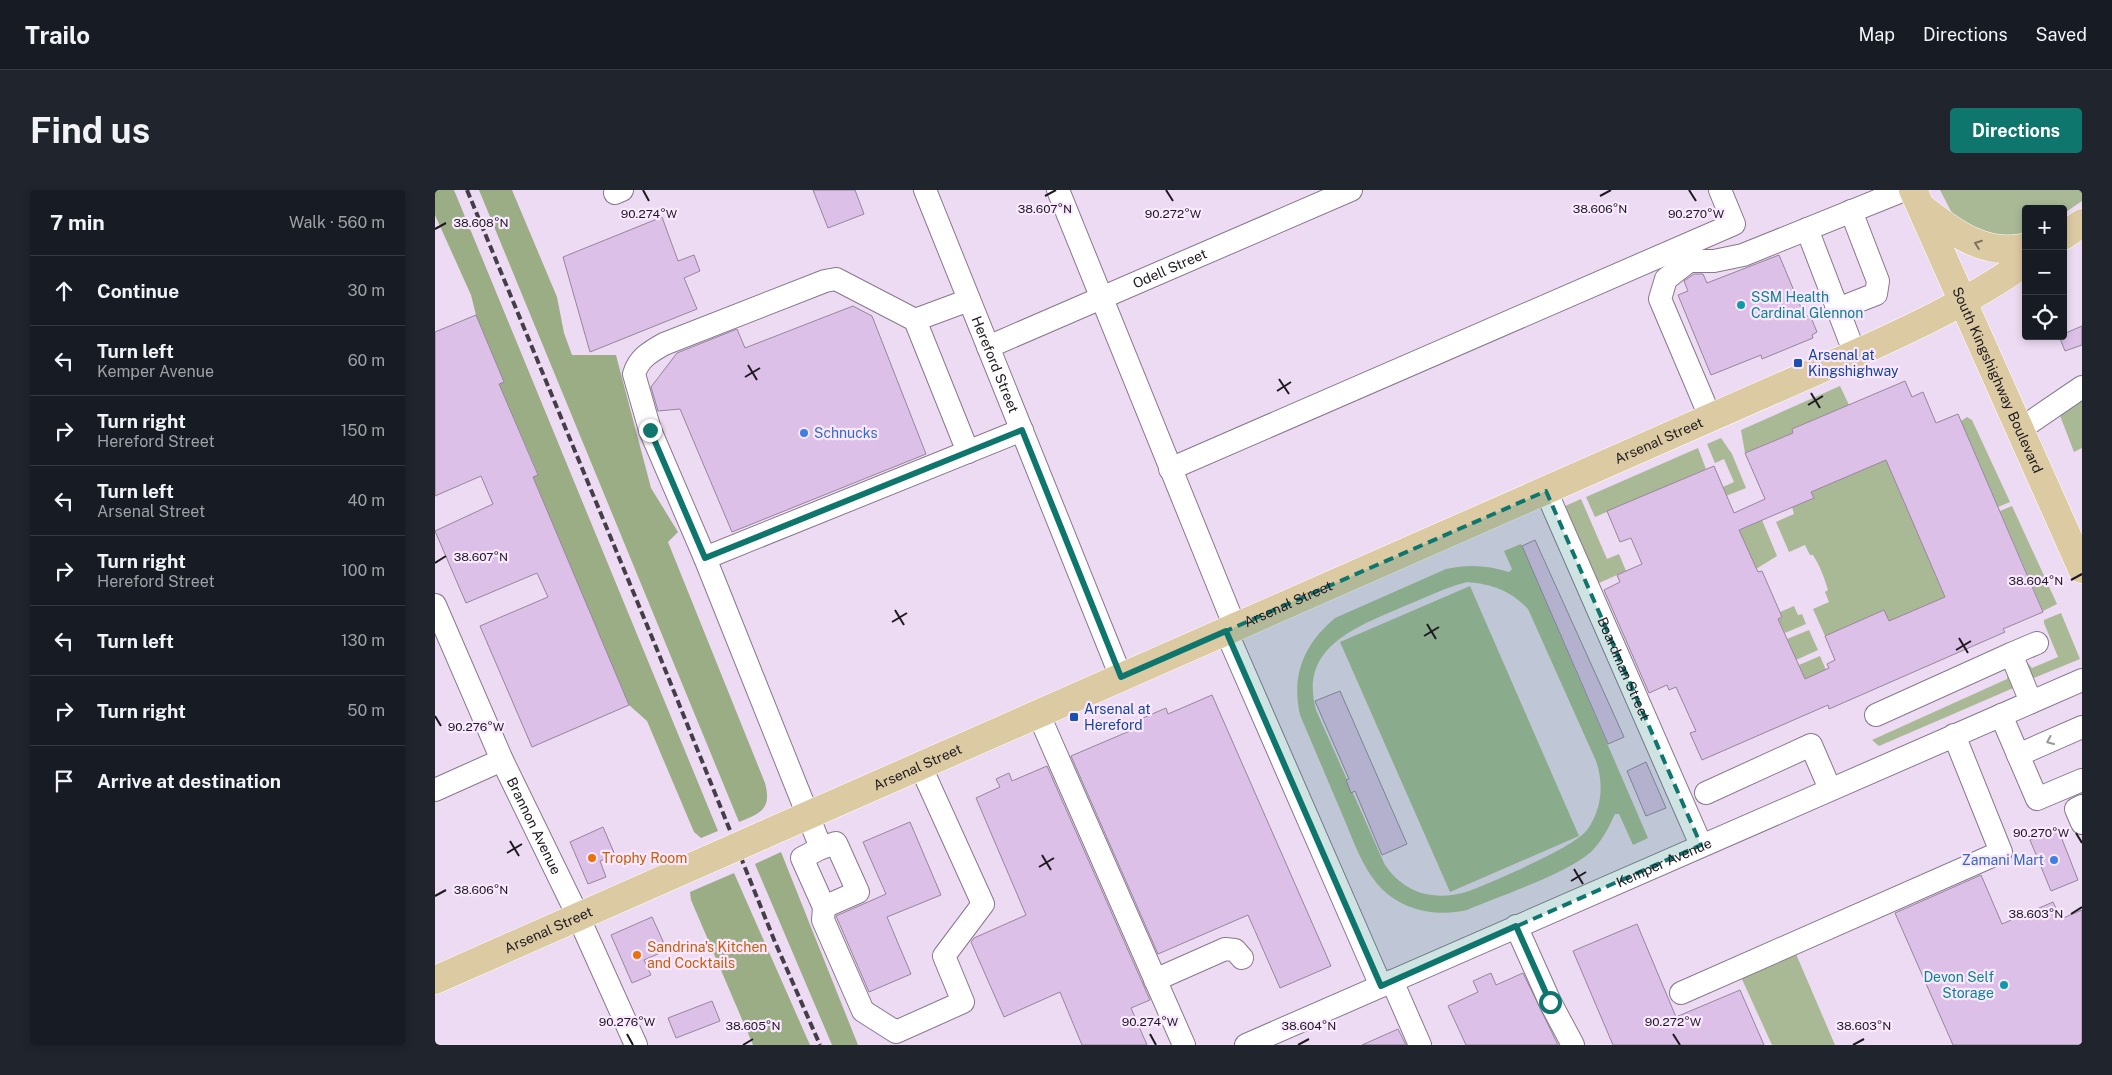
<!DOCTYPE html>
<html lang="en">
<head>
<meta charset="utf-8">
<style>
  body { margin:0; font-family:"Public Sans",sans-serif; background:#20242c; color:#f1f3f6 }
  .controls { position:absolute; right:15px; top:15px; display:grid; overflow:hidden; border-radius:5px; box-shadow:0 2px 8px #0003 }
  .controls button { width:45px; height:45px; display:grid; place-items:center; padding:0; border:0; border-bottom:1px solid #363941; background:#171b24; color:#f1f3f6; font:25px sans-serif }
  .stop { position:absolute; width:15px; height:15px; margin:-11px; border:4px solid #0f766e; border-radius:50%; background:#fff }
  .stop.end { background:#0f766e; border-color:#fff; box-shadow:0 1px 5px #0008 }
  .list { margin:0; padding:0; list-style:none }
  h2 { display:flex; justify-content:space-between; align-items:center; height:65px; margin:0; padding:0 20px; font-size:21px }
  h2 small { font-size:16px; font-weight:400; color:#9ea1a6 }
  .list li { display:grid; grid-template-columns:32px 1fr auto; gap:15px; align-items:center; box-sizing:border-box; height:70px; padding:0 20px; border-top:1px solid #363941 }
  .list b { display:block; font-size:19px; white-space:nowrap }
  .list p { margin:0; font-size:16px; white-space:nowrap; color:#9ea1a6 }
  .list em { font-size:16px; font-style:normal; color:#9ea1a6 }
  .icon { flex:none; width:28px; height:28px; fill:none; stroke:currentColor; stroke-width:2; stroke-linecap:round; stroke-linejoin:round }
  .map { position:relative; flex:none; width:1647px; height:855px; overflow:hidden; border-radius:5px }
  header { display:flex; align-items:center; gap:30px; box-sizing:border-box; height:70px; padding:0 25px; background:#171b24; border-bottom:1px solid #363941 }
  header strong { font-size:24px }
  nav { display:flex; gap:28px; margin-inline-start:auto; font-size:18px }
  .intro { display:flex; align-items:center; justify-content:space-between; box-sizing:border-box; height:120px; padding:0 30px }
  h1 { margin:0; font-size:35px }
  .button { padding:12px 22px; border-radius:5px; background:#0f766e; color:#fff; font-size:18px; font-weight:700 }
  main { display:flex; gap:30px; padding:0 30px }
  aside { flex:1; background:#171b24; border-radius:5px; box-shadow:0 2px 8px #0003 }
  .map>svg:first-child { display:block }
  .green { fill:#a9b995; fill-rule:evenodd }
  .forest { fill:#9bad84 }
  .building { fill:#ddc0e7; stroke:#95869a; fill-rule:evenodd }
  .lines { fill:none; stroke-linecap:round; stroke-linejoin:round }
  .minor-casing { stroke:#88788d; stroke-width:24 }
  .major-casing { stroke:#fff; stroke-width:29 }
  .minor { stroke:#fff; stroke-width:22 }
  .major { stroke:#dccaa3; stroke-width:28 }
  .rail { stroke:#453d47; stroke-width:4; stroke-dasharray:8 4; stroke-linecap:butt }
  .major-bridge-casing { stroke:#fff; stroke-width:29; stroke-linecap:butt }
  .major-bridge { stroke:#dccaa3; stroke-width:28 }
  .oneway { stroke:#7e7262 }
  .oneway2 { stroke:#9a989b }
  .route { stroke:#0f766e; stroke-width:6 }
  .marked { fill:#0f766e; fill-opacity:0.2; stroke:#0f766e; stroke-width:4; stroke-dasharray:10 6; stroke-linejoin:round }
  .ticks { fill:none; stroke:#1f1921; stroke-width:2 }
  .culture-dot { fill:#0f9aa8; stroke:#f9e8ff; stroke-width:2 }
  .transit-dot { fill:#1a4fb4; stroke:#f9e8ff; stroke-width:2 }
  .shop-dot { fill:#3f7fe0; stroke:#f9e8ff; stroke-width:2 }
  .food-dot { fill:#e8710a; stroke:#f9e8ff; stroke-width:2 }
  .labels { text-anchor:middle; stroke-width:4.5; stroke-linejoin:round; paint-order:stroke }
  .street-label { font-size:14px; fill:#1f1921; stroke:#f9e8ff }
  .culture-label { font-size:14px; fill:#0d838f; stroke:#f9e8ff; text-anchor:start }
  .transit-label { font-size:14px; fill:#164399; stroke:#f9e8ff; text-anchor:start }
  .shop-label { font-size:14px; fill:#366cbe; stroke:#f9e8ff; text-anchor:start }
  .food-label { font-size:14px; fill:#c56008; stroke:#f9e8ff; text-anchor:start }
  .ticks-label { font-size:12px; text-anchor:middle; fill:#1f1921; stroke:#f9e8ff; stroke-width:4.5; stroke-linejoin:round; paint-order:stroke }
</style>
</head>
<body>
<header>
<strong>Trailo</strong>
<nav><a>Map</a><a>Directions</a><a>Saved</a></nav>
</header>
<div class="intro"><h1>Find us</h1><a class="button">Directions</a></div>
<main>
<aside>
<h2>7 min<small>Walk · 560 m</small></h2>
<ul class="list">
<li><svg class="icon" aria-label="ahead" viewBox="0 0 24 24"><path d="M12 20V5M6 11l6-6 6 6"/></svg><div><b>Continue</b></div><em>30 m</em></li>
<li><svg class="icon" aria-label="left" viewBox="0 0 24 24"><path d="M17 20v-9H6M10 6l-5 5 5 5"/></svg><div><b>Turn left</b><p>Kemper Avenue</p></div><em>60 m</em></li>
<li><svg class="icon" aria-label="right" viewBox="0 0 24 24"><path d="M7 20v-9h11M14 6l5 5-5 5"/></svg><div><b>Turn right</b><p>Hereford Street</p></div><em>150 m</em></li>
<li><svg class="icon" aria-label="left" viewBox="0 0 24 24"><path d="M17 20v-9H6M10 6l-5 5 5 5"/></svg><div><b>Turn left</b><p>Arsenal Street</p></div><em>40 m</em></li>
<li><svg class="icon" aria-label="right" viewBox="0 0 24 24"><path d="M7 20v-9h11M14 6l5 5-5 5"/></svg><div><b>Turn right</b><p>Hereford Street</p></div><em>100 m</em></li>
<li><svg class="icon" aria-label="left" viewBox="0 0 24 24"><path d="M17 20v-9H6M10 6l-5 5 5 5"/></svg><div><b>Turn left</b></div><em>130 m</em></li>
<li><svg class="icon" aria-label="right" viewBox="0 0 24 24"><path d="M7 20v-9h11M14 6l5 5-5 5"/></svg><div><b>Turn right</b></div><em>50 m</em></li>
<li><svg class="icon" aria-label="arrive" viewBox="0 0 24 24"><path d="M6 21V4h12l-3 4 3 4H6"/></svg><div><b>Arrive at destination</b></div></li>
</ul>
</aside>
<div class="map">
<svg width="1647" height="855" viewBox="0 0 1647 855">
  <rect width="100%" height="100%" fill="#ecdbf2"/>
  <g class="green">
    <path d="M1505,0h142v11l-19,13v-5h-37v28l-24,5 -48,-25z"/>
    <path d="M1405,196l9,19 -57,24 1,4 -48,20 -4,-23z"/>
    <path d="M1647,207v51l-8,4 -15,-39z"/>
    <path d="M1532,227l5,3 38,82 -12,5 -37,-86z"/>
    <path d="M1286,248l11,16 14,34 -20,8 -3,-9 11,-5 -10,-23 -9,4 -8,-19z"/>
    <path d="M1263,258l8,21 -111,48 -9,-20z"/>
    <path d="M1451,270l59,137 -56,24 -5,-11 -59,26 -12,-27 16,-7 -4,-10 3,-2c-4,-13 -8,-24 -15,-35h-3l-5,-10 -16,7 -13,-30 18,-8 -2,-7 21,-10 -2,-5z"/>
    <path d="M1146,309l26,60 12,-5 7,17 -27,12 -34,-77z"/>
    <path d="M1577,316l45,98 -14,7 -43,-100z"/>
    <path d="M1327,330l15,36 -21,13 -17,-39z"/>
    <path d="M1086,354l127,294 -15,7 -14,-31h-4c-6,13 -12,25 -22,36 -23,23 -94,46 -126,60 -29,7 -64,1 -86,-22 -19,-20 -28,-49 -39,-74 -14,-33 -28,-66 -42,-99 -9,-40 4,-71 35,-97l111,-49c22,-5 42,-4 63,3l3,-3 -8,-18zM1032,392c25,2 44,9 61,27l68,152c8,23 6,48 -9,69 -12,17 -99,54 -121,62 -11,3 -23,5 -34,3 -20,-2 -36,-14 -47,-30l-69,-155c-17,-62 38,-82 84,-102 22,-9 44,-20 67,-26z"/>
    <path d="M1035,396l109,250 -129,56 -110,-250z"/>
    <path d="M1359,416l4,9 4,-1 4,10 -21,9 -7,-14 4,-2 -2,-5z"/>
    <path d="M1626,423l19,46 -51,21 -3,-19 6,7 26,-11 -14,-34v-3z"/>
    <path d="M1374,440l9,20 -22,10 -9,-21z"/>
    <path d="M1385,466l6,14 -20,11 -7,-16z"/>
    <path d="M1573,482l10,14 -139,60 -7,-6 135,-61z"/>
    <path d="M1361,764l39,91h-63l-31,-68z"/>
  </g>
  <g class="forest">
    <path d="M0,0h19l264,641 -17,7 -7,-6 -47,-111 -18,-16 -96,-228 5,-3 -39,-90 5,-2 -28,-67 -5,-20 -36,-80z"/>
    <path d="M44,0h33l45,107 7,36 8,22h44l35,133 27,44 -10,10 97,241c7,26 -4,30 -26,39z"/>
    <path d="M346,662l77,193h-26l-77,-181z"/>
    <path d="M299,683l76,172h-57l-62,-145 -1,-8z"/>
  </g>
  <g class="building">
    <path d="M378,0h42l9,24 -36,14z"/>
    <path d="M227,27l16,44 16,-6 6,16 -16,7 13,31 -107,43 -27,-95z"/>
    <path d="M1344,65l26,62 5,-2 7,17 -5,3 1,3 -51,21 -1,-4 -50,20 -33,-80 10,-4 -4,-10 10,-7h9l4,9z"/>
    <path d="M418,116l19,10 54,138 -194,78 -52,-123 -22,2 -7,-24 26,-34 60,-24 8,19z"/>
    <path d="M41,125l28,67 -5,2 39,91 -5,2 96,228 -97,42 -52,-121 68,-29 -11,-24 -71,30 -31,-72 58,-27 -12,-28 -46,20v-164z"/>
    <path d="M1647,136v19l-17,6 -6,-15z"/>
    <path d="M1470,191l7,16 11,-5 13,31 22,-9 85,198 -40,17 2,3 -176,77 -1,-4 -126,55 -12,-27 6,-2 -20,-44 -7,3 -2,-5 -18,8 -45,-103 16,-8 -3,-7 25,-11 -11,-26 -11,4 -13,-31 107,-45 20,47 31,-14 -20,-46 48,-20 -1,-4zM1451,270l59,137 -56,24 -5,-11 -59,26 10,24 -8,4 2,4 -24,11 -27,-60 4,-2 -20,-46 -4,1 -19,-42 75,-32 -3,-6z"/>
    <path d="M1100,350l89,197 -16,7 -86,-198z"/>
    <path d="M905,501l67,153 -25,11 -27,-64 -4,2 -5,-13 3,-1 -34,-78z"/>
    <path d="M777,505l119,271 -51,22 -32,-73 -90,39 -87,-198 68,-29 -3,-6 30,-13 2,6z"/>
    <path d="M1211,572l20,46 -20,8 -19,-45z"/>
    <path d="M612,576l103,234 -19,8 16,37h-65l-22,-53 -56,25 -33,-75 3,-4 52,-23 -50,-117 24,-11 -4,-8 13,-6 3,8z"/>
    <path d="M475,632l31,73 -54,22 24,57 -42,18 -33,-76 50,-22 -23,-52z"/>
    <path d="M168,637l12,28 -15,6 6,16 -18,7 -18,-42z"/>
    <path d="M1623,639l20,51 -27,11 -21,-51z"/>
    <path d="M1546,685l21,49 51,-22 8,17 21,-9v135h-129l-58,-132z"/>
    <path d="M217,727l15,33 -23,10 7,15 -19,8 -21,-48z"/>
    <path d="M1202,734l39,93 64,-27 24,55h-151l-40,-94z"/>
    <path d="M1056,783l5,12 27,-12 35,72h-92l-18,-39 30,-14 -5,-11z"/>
    <path d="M277,811l8,20 -44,17 -8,-20z"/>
    <path d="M963,839l8,16h-44z"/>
  </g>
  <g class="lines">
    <defs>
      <g id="minor">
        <path id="s1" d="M490,0l196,487"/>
        <path d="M623,0l177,437"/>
        <path d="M180,3l7,-3"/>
        <path d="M1372,39l48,125"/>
        <path d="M1403,119l38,-15 2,-13 -27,-70"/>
        <path d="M480,130l53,132"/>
        <path id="s2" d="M553,157l363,-157"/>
        <path d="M1276,229l-51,-120 6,-20 23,-18h25l29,-6 161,-65"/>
        <path d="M1584,240l63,-43"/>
        <path d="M735,279l564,-245 -14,-34"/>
        <path id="s3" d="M1111,301l155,354"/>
        <path d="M270,368l317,-128"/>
        <path id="s4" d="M0,415l67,155 76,156 58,129"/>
        <path d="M791,441l155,355"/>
        <path d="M1576,464l26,-11"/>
        <path d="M603,523l146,332"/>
        <path d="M1441,525l135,-61 20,48"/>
        <path d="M1566,525l36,84 45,-19"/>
        <path d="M1583,565l64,-28"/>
        <path d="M485,575l63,139 -39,52 19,46 -67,30 -33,-21 -40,-91 1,-13 -22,-49 19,-10 -116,-290 -55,-128 -16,-56c5,-16 16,-22 30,-30l161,-63 11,-2 79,41 54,-20"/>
        <path d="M0,600l67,-30"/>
        <path d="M1271,603l105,-48 19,44"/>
        <path d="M1647,616l-6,3 6,14"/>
        <path d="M386,658l15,-5 22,49 -34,15"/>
        <path d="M1081,736l34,76 23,43"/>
        <path d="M720,790l70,-31 10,1 7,8"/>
        <path d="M957,791l28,64"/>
        <path d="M1246,803l320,-141 -47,-117"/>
        <path id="s5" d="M811,855l836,-365"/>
      </g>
      <g id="major">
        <path id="s6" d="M1478,0l169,379"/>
        <path d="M1487,18c31,24 62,49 104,39"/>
        <path d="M1628,46l19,-13"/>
        <path id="s7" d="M326,646l1094,-482c60,-27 117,-54 171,-92"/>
        <path id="s8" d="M0,790l274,-121"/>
      </g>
    </defs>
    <use href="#minor" class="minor-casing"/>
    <use href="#major" class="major-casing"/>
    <use href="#minor" class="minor"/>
    <use href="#major" class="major"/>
    <path class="rail" d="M32,0l189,457 119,295 45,103"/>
    <defs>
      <path id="major-bridge" d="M274,669l52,-23"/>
    </defs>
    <use href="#major-bridge" class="major-bridge-casing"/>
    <use href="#major-bridge" class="major-bridge"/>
  </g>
  <defs><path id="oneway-chevron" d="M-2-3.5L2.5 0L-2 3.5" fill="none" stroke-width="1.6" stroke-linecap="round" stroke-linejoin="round" transform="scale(1.25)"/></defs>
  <use class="oneway" href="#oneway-chevron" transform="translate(1543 54) rotate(-160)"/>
  <use class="oneway2" href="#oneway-chevron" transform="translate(1615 551) rotate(156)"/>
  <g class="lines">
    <path class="route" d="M215,240l55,128 317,-128 99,247 105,-46 155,355 135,-60 34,76"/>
  </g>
  <path class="marked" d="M1111,301l155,354 -320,141 -155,-355z"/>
  <path class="ticks" d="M208,0l6,11M731,0l7,11M1254,0l7,11M610,6l11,-6M1165,6l11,-6M0,39l11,-6M313,175l9,15M310,187l15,-9M844,189l10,15M842,201l14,-9M1376,203l9,15M1373,215l15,-9M0,373l11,-7M1636,390l11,-6M460,420l9,15M457,432l15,-9M992,434l9,15M989,446l15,-9M1524,448l9,15M1521,460l15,-9M0,526l6,10M1641,643l6,10M75,651l9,15M72,663l15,-9M607,665l9,15M604,677l15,-9M1139,679l9,15M1136,691l15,-9M0,706l11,-6M1636,724l11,-7M192,844l6,11M715,844l6,11M1238,844l7,11M308,855l10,-6M863,855l11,-6M1418,855l11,-6"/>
  <g class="culture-dot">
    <circle cx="1306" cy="115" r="5"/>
    <circle cx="1569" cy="795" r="5"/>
  </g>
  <g class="transit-dot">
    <rect x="1358" y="168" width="10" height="10" rx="2.5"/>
    <rect x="634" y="522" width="10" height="10" rx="2.5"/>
  </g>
  <g class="shop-dot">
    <circle cx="369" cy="243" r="5"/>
    <circle cx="1619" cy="670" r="5"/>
  </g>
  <g class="food-dot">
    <circle cx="157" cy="668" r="5"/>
    <circle cx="202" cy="765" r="5"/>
  </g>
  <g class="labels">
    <g class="street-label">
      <text dy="5" stroke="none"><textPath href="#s2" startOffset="198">Odell Street</textPath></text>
      <text dy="5" stroke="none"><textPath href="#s1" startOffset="188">Hereford Street</textPath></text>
      <text dy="5" stroke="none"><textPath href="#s6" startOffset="208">South Kingshighway Boulevard</textPath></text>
      <text dy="5" stroke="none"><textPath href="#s7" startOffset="981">Arsenal Street</textPath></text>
      <text dy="5" stroke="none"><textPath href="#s7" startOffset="576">Arsenal Street</textPath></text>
      <text dy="5" stroke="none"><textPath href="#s3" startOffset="194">Boardman Street</textPath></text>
      <text dy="5" stroke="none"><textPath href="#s7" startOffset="171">Arsenal Street</textPath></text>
      <text dy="5" stroke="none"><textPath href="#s4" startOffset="242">Brannon Avenue</textPath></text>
      <text dy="5" stroke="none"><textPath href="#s5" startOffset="456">Kemper Avenue</textPath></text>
      <text dy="5" stroke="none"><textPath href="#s8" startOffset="124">Arsenal Street</textPath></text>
    </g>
    <g class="culture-label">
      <text x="1316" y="112">SSM Health<tspan x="1316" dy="16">Cardinal Glennon</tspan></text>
      <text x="1559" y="792" text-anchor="end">Devon Self<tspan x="1559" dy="16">Storage</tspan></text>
    </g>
    <g class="transit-label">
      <text x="1373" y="170">Arsenal at<tspan x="1373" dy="16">Kingshighway</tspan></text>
      <text x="649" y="524">Arsenal at<tspan x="649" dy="16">Hereford</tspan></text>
    </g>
    <g class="shop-label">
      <text x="379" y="248">Schnucks</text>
      <text x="1609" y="675" text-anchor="end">Zamani Mart</text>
    </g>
    <g class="food-label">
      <text x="167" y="673">Trophy Room</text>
      <text x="212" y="762">Sandrina's Kitchen<tspan x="212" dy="16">and Cocktails</tspan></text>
    </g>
  </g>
  <g class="ticks-label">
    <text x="610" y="23">38.607°N</text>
    <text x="1165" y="23">38.606°N</text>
    <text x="214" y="28">90.274°W</text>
    <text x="738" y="28">90.272°W</text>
    <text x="1261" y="28">90.270°W</text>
    <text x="46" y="37">38.608°N</text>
    <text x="46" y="371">38.607°N</text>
    <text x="1601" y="395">38.604°N</text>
    <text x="41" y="541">90.276°W</text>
    <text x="1606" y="647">90.270°W</text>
    <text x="46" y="704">38.606°N</text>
    <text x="1601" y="728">38.603°N</text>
    <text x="192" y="836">90.276°W</text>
    <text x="715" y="836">90.274°W</text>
    <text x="1238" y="836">90.272°W</text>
    <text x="318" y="840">38.605°N</text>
    <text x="874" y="840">38.604°N</text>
    <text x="1429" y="840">38.603°N</text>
  </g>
</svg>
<div class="controls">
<button>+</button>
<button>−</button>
<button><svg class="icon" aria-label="locate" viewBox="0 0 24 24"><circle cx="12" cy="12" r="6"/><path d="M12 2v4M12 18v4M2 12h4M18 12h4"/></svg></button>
</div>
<div class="stop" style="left:1115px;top:812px"></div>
<div class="stop end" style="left:215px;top:240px"></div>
</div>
</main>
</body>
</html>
